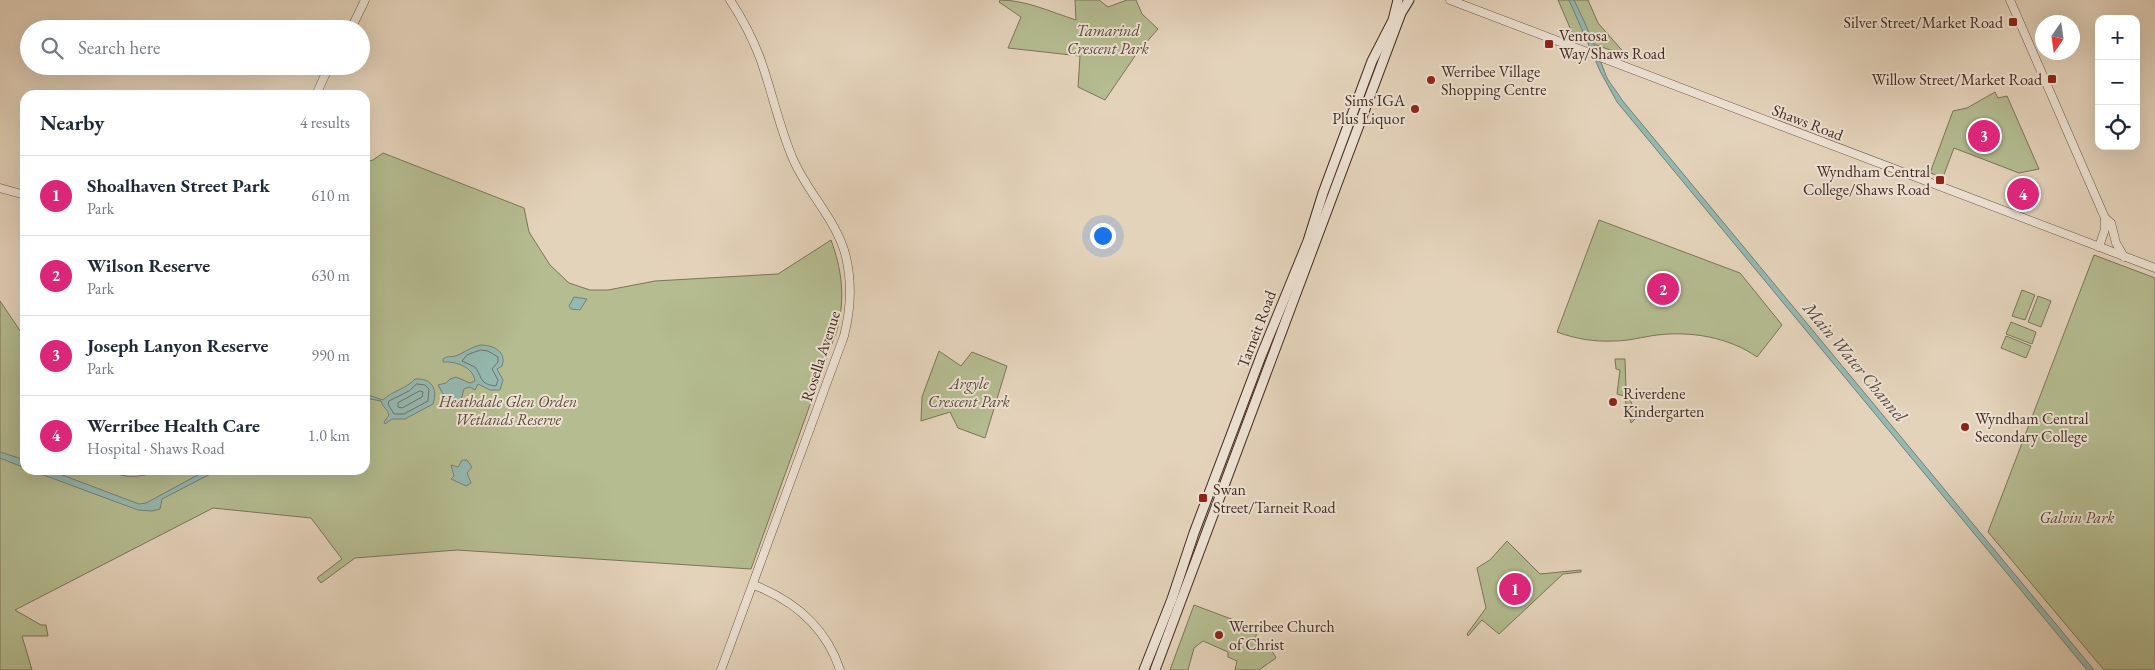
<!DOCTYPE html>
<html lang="en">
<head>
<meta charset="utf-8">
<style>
  body { margin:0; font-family:"EB Garamond",serif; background:#f2f2f3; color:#1f2937 }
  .controls { position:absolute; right:15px; top:15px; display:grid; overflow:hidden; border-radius:10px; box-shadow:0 5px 20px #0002 }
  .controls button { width:45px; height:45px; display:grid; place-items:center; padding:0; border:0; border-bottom:1px solid #e0e1e3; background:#fff; color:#1f2937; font:25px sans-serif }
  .compass { position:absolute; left:2035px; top:15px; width:45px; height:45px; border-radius:50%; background:#fff; box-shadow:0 5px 20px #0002; rotate:193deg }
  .you { position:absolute; left:1102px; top:235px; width:18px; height:18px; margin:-12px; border:4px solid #fff; border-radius:50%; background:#1a73e8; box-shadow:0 0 0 8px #1a73e833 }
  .badge { display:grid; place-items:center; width:32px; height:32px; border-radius:50%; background:#db2777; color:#fff; font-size:16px; font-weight:700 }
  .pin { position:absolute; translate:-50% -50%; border:2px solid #fff; box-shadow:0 1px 5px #0006 }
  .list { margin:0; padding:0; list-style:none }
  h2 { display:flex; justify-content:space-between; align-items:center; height:65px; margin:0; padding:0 20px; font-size:21px }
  h2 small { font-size:16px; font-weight:400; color:#747a83 }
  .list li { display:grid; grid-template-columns:32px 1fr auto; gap:15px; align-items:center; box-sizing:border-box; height:80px; padding:0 20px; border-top:1px solid #e0e1e3 }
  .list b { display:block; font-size:19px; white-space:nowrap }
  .list p { margin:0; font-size:16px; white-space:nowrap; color:#747a83 }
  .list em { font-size:16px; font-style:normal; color:#747a83 }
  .icon { flex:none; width:28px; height:28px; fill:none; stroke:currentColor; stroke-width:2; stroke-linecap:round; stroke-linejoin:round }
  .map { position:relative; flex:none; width:2155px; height:670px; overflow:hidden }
  .search { position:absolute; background:#fff; box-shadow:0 5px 20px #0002; left:20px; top:20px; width:350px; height:55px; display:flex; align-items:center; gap:12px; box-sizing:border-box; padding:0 18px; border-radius:28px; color:#747a83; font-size:19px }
  .panel { position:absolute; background:#fff; box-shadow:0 5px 20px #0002; left:20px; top:90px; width:350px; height:385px; border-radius:15px }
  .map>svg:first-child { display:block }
  .green { fill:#b4bc90; stroke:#7c7459 }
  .water { fill:#95b8b0; stroke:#758077 }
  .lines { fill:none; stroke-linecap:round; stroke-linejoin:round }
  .shore { stroke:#6d7269; stroke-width:1 }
  .tertiary-casing { stroke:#6d5548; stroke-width:9 }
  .secondary-casing { stroke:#452b22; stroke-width:11 }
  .tertiary { stroke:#ede2d3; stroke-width:8 }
  .secondary { stroke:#ede2d3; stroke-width:9 }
  .poi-dot { fill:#8f2418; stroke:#ede2d3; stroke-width:2 }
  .labels { text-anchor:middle; stroke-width:4; stroke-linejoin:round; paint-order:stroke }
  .poi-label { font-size:16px; fill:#452b22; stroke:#ede2d3; text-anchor:start }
  .park-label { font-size:16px; font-style:italic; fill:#5b4838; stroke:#ede2d3 }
  .street-label { font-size:16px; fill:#452b22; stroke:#ede2d3 }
  .water-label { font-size:18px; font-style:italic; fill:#55473e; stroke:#ede2d3 }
</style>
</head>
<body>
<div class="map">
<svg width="2155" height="670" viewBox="0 0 2155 670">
  <rect width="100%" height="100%" fill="#e4d3bb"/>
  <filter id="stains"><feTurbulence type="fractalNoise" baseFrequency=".004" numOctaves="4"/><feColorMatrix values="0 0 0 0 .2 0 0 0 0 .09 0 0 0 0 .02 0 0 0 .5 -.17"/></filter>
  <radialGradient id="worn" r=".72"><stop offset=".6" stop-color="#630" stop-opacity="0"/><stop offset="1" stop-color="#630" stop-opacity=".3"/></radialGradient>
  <g class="green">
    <path d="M1000,0c26,0 51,12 76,20l-1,-20h24l9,7 19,-7h9l6,14 16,15 -21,24 -32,47 -27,-13 2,-31 -72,-8 13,-31 -22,-15z"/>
    <path d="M1558,0h30l10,23 29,33 -53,-19z"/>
    <path d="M1995,92l3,6 9,-2 32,73 -20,4 -65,-25 -11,29 -13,-4 23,-62 14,-3z"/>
    <path d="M383,153l141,55 5,24 21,33 19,18 21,7h18l47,-9 123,-7 53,-34c11,30 14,57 7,87l-87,242 -294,-19 -102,8 -34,25 -4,-5 25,-19 -31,-41 -98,-10 -198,102 26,15h5l2,11h-26l10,34h-32v-369l25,37v132h85c15,10 34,7 49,0h206v-308l8,-2z"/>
    <path d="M1599,220l141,53 42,52 -25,32c-28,-20 -67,-26 -100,-22 -15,2 -28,6 -43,6 -19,1 -38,-2 -57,-9z"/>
    <path d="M2094,255l61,23v392h-51l-116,-138z"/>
    <path d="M2022,290l13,5 -10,25 -13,-4z"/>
    <path d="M2038,296l13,5 -10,26 -13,-5z"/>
    <path d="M2011,322l25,10 -4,12 -26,-10z"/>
    <path d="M2006,336l25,10 -5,12 -25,-10z"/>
    <path d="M939,351l22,15 11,-14 35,14 -22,72 -27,-10 -8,-16 -29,9 1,-24z"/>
    <path d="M1615,359h10l1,30 11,28 -6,6 -7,-27 -7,-2 3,-24 -4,-1z"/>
    <path d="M1507,541l33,33 41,-4v2l-18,2 -64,60 -17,-14 -14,16 -1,-2 19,-26 -9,-40 13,-8z"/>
    <path d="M1194,605l64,24 -4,13 17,7 5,9 -17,12h-24l2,-9 -9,-4v-5l-25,-11 -9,7 -6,22h-18z"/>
  </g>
  <g class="water">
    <path d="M1569,0h5c12,24 22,48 31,73 3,9 12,18 17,27l472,570h-7l-470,-568 -17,-31z"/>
    <path d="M574,297l13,2 -7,11 -9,-1 -2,-3z"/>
    <path d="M480,345c14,0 27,7 22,21l-5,3 6,11 -3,10h-10l-12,-6 -3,6 -5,-3 -6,2 -3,11 -5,1 -5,-3 -5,1 -8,-14 8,-2 4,-4 6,-2 14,6 5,-2c-2,-14 -19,-20 -32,-19v-3c5,-4 9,-1 15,-4 8,-4 14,-8 22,-10z"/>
    <path d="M415,379c17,-1 23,10 18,25l-28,15h-13l-7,5 -1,-2 5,-7c-1,-6 -7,-8 -8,-14l-16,-3v-4l18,6c9,-9 23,-11 32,-21z"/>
    <path d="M0,452l25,8v8l-25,-10z"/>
    <path d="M462,460h5l5,7 -5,6 4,10 -5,3 -15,-7 3,-3 -3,-11 7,2z"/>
    <path d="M30,470h19l90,34 7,-1 61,-33h11l-56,29 -2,10 -8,2 -14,-1z"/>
  </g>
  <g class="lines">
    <g class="shore">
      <path d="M481,350l7,1 10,6v5l-6,7 6,11 -2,6c-17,-2 -13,-8 -21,-19l-13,-6 5,-6z"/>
      <path d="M417,384l8,1 4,4 -1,12 -24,13h-10l-6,-10 1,-3 20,-10z"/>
      <path d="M420,391l3,1 -1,5 -20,11 -4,-1v-4z"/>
    </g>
    <defs>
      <g id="tertiary">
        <path d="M1450,0l705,268"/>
        <path d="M2010,0l95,218v11l-6,18"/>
        <path d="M351,29l14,-29"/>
        <path d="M316,95l13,-29"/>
        <path d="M0,188l25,7"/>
        <path d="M2105,218l6,5 5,20 8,14"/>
        <path d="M754,585c41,16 72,42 86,85"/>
        <path d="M721,670l123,-334c7,-27 8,-53 2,-79 -9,-37 -38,-63 -53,-98 -14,-32 -21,-68 -33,-101 -8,-21 -18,-40 -30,-58"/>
      </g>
      <g id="secondary">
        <path d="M1144,670l28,-71 22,-66 67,-177 47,-115 15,-48 49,-132 21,-41 5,-20"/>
        <path d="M1155,670l246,-657 8,-13"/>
      </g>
    </defs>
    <use href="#tertiary" class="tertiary-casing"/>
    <use href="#secondary" class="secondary-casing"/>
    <use href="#tertiary" class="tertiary"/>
    <use href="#secondary" class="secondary"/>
  </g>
  <g class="poi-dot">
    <rect x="2008" y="17" width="10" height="10" rx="2.5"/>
    <rect x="1544" y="39" width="10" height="10" rx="2.5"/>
    <rect x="2047" y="74" width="10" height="10" rx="2.5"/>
    <circle cx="1431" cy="80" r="5"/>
    <circle cx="1415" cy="109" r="5"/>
    <rect x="1935" y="175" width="10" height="10" rx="2.5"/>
    <circle cx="1613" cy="402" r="5"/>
    <circle cx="1965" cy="427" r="5"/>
    <rect x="1198" y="493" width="10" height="10" rx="2.5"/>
    <circle cx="1219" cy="635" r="5"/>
  </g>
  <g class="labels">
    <g class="poi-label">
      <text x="2003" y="28" text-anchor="end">Silver Street/Market Road</text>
      <text x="1559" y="41">Ventosa<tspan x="1559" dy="18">Way/Shaws Road</tspan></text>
      <text x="1441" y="77">Werribee Village<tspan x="1441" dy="18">Shopping Centre</tspan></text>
      <text x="2042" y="85" text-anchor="end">Willow Street/Market Road</text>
      <text x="1405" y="106" text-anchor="end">Sims IGA<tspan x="1405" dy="18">Plus Liquor</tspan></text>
      <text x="1930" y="177" text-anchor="end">Wyndham Central<tspan x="1930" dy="18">College/Shaws Road</tspan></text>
      <text x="1623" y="399">Riverdene<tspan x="1623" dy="18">Kindergarten</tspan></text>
      <text x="1975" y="424">Wyndham Central<tspan x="1975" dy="18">Secondary College</tspan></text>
      <text x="1213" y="495">Swan<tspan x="1213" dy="18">Street/Tarneit Road</tspan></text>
      <text x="1229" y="632">Werribee Church<tspan x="1229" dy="18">of Christ</tspan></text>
    </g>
    <g class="park-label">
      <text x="1108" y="36">Tamarind<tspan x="1108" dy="18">Crescent Park</tspan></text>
      <text x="969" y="389">Argyle<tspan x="969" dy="18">Crescent Park</tspan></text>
      <text x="508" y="407">Heathdale Glen Orden<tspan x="508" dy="18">Wetlands Reserve</tspan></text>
      <text x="2077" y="523">Galvin Park</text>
    </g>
    <g class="street-label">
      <text transform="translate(1808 122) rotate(21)" y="6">Shaws Road</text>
      <text transform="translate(1256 329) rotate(-69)" y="6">Tarneit Road</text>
      <text transform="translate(820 356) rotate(-72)" y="6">Rosella Avenue</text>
    </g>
    <g class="water-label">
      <text transform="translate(1855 362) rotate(50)" y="6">Main Water Channel</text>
    </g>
  </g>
  <rect width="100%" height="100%" filter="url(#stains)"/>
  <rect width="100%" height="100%" fill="url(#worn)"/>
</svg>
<div class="controls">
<button>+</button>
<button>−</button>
<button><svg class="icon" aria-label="locate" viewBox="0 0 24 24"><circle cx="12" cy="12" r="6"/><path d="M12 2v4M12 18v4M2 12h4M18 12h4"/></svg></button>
</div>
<svg class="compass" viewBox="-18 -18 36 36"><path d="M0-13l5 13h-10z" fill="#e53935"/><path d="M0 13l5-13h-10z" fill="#747a83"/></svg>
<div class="you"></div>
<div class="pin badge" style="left:1515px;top:589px">1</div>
<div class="pin badge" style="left:1663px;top:289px">2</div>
<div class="pin badge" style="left:1984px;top:136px">3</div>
<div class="pin badge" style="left:2023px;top:194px">4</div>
<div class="search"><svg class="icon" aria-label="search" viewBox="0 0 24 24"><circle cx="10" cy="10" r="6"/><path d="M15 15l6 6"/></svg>Search here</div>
<section class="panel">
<h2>Nearby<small>4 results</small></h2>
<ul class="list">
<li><span class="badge">1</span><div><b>Shoalhaven Street Park</b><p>Park</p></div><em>610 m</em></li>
<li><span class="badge">2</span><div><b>Wilson Reserve</b><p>Park</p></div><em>630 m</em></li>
<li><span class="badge">3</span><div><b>Joseph Lanyon Reserve</b><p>Park</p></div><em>990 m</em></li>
<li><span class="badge">4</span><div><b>Werribee Health Care</b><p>Hospital · Shaws Road</p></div><em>1.0 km</em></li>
</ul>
</section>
</div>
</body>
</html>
